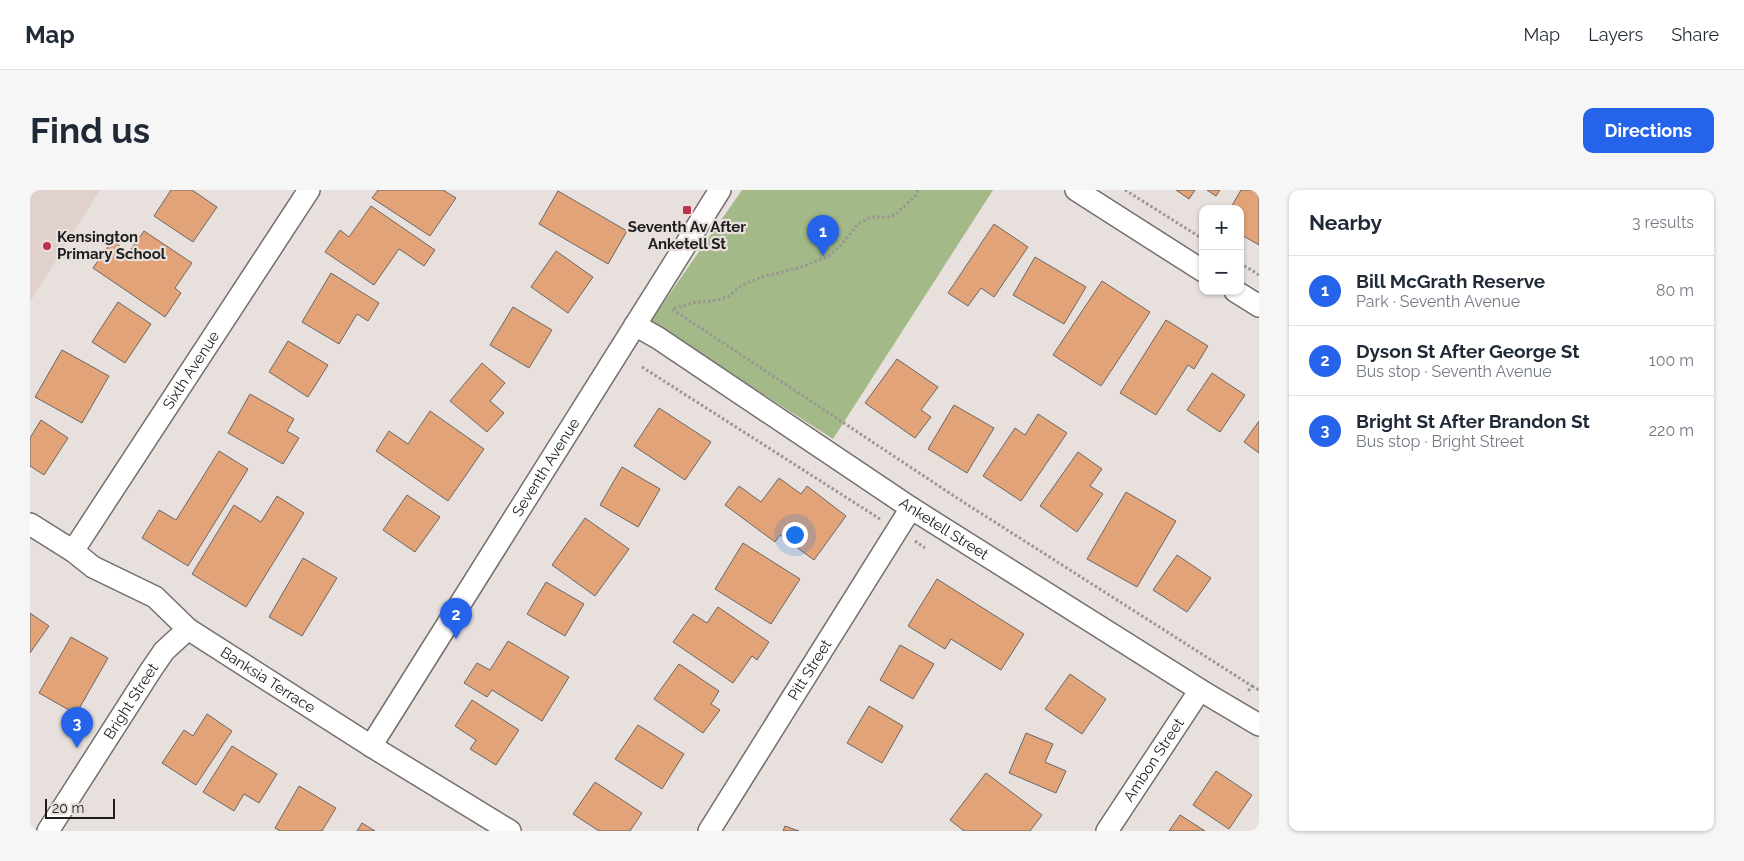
<!DOCTYPE html>
<html lang="en">
<head>
<meta charset="utf-8">
<style>
  body { margin:0; font-family:Raleway,sans-serif; background:#f6f6f7; color:#1f2937 }
  .controls { position:absolute; right:15px; top:15px; display:grid; overflow:hidden; border-radius:10px; box-shadow:0 1px 4px #0004 }
  .controls button { width:45px; height:45px; display:grid; place-items:center; padding:0; border:0; border-bottom:1px solid #e0e1e3; background:#fff; color:#1f2937; font:25px sans-serif }
  .scale { position:absolute; left:15px; bottom:12px; width:70px; box-sizing:border-box; padding-left:5px; border:2px solid #1f1d1c; border-top:0; font-size:14px; line-height:18px; white-space:nowrap; color:#1f1d1c; -webkit-text-stroke:4px #e7e0dd; paint-order:stroke }
  .you { position:absolute; left:764px; top:344px; width:18px; height:18px; margin:-12px; border:4px solid #fff; border-radius:50%; background:#1a73e8; box-shadow:0 0 0 8px #1a73e833 }
  .badge { display:grid; place-items:center; width:32px; height:32px; border-radius:50%; background:#2563eb; color:#fff; font-size:16px; font-weight:700 }
  .pin { position:absolute; translate:-50% -41px; filter:drop-shadow(0 1px 2px #0008) }
  .pin::after { content:''; position:absolute; top:26px; width:18px; height:15px; background:inherit; clip-path:polygon(0 0,100% 0,50% 100%) }
  .list { margin:0; padding:0; list-style:none }
  h2 { display:flex; justify-content:space-between; align-items:center; height:65px; margin:0; padding:0 20px; font-size:21px }
  h2 small { font-size:16px; font-weight:400; color:#747a83 }
  .list li { display:grid; grid-template-columns:32px 1fr auto; gap:15px; align-items:center; box-sizing:border-box; height:70px; padding:0 20px; border-top:1px solid #e0e1e3 }
  .list b { display:block; font-size:19px; white-space:nowrap }
  .list p { margin:0; font-size:16px; white-space:nowrap; color:#747a83 }
  .list em { font-size:16px; font-style:normal; color:#747a83 }
  .map { position:relative; flex:none; width:1229px; height:641px; overflow:hidden; border-radius:10px }
  header { display:flex; align-items:center; gap:30px; box-sizing:border-box; height:70px; padding:0 25px; background:#fff; border-bottom:1px solid #e0e1e3 }
  header strong { font-size:24px }
  nav { display:flex; gap:28px; margin-inline-start:auto; font-size:18px }
  .intro { display:flex; align-items:center; justify-content:space-between; box-sizing:border-box; height:120px; padding:0 30px }
  h1 { margin:0; font-size:35px }
  .button { padding:12px 22px; border-radius:10px; background:#2563eb; color:#fff; font-size:18px; font-weight:700 }
  main { display:flex; gap:30px; padding:0 30px }
  aside { flex:1; background:#fff; border-radius:10px; box-shadow:0 1px 4px #0004 }
  .map>svg:first-child { display:block }
  .built { fill:#e0d1cc }
  .green { fill:#a3b987 }
  .building { fill:#e1a377; stroke:#6c6764 }
  .lines { fill:none; stroke-linecap:round; stroke-linejoin:round }
  .street-casing { stroke:#746e6c; stroke-width:24 }
  .path { stroke:#9b9694; stroke-width:3; stroke-dasharray:2.5 2.5; stroke-linecap:butt }
  .street { stroke:#fff; stroke-width:21 }
  .poi-dot { fill:#c0304b; stroke:#e7e0dd; stroke-width:2 }
  .labels { text-anchor:middle; stroke-width:4.5; stroke-linejoin:round; paint-order:stroke }
  .poi-label { font-size:15px; font-weight:bold; fill:#1f1d1c; stroke:#e7e0dd }
  .street-label { font-size:15px; fill:#1f1d1c; stroke:#e7e0dd }
</style>
</head>
<body>
<header>
<strong>Map</strong>
<nav><a>Map</a><a>Layers</a><a>Share</a></nav>
</header>
<div class="intro"><h1>Find us</h1><a class="button">Directions</a></div>
<main>
<div class="map">
<svg width="1229" height="641" viewBox="0 0 1229 641">
  <rect width="100%" height="100%" fill="#e7e0dd"/>
  <path class="built" d="M0,0h70l-70,112z"/>
  <path class="green" d="M712,0h251l-160,249 -183,-117z"/>
  <g class="building">
    <path d="M141,0h21l25,17 -24,35 -39,-26z"/>
    <path d="M348,0h65l13,8 -26,38 -58,-38z"/>
    <path d="M1146,0h19l-6,9z"/>
    <path d="M1177,0h13l-4,6z"/>
    <path d="M1211,0h18v55l-19,-11v-25h-10z"/>
    <path d="M528,1l69,40 -19,33 -69,-40z"/>
    <path d="M341,16l64,44 -11,16 -25,-17 -25,36 -49,-33 15,-22 9,7z"/>
    <path d="M964,34l34,23 -34,50 -13,-9 -13,18 -20,-13z"/>
    <path d="M114,41l48,32 -17,25 6,5 -16,24 -72,-49 19,-27 17,11z"/>
    <path d="M526,61l37,26 -25,36 -37,-26z"/>
    <path d="M1005,67l51,30 -22,37 -51,-29z"/>
    <path d="M301,83l48,30 -11,18 -11,-7 -18,30 -37,-22z"/>
    <path d="M1072,91l48,31 -49,74 -48,-31z"/>
    <path d="M88,112l33,22 -26,39 -33,-21z"/>
    <path d="M483,117l39,23 -23,38 -39,-23z"/>
    <path d="M1136,130l42,26 -14,23 -6,-4 -32,50 -36,-22z"/>
    <path d="M258,151l40,24 -20,32 -39,-25z"/>
    <path d="M32,160l47,26 -27,47 -47,-26z"/>
    <path d="M867,169l41,28 -17,23 10,7 -16,21 -50,-35z"/>
    <path d="M452,173l23,20 -15,18 14,12 -17,19 -37,-31z"/>
    <path d="M1182,183l33,22 -25,37 -33,-22z"/>
    <path d="M220,204l44,25 -7,12 12,7 -16,26 -55,-31z"/>
    <path d="M924,215l40,23 -27,45 -39,-24z"/>
    <path d="M629,218l52,34 -26,38 -51,-34z"/>
    <path d="M400,221l54,38 -36,52 -72,-50 13,-20 19,13z"/>
    <path d="M1008,224l29,19 -46,68 -38,-25 32,-48 10,7z"/>
    <path d="M11,230l27,18 -24,37 -14,-9v-28z"/>
    <path d="M1229,231v32l-15,-11z"/>
    <path d="M189,261l29,18 -60,97 -46,-28 17,-28 17,10z"/>
    <path d="M1048,262l24,17 -12,17 13,8 -26,38 -37,-26z"/>
    <path d="M592,277l38,22 -22,38 -38,-22z"/>
    <path d="M749,288l22,16 6,-8 39,30 -32,44 -34,-25 -5,7 -50,-37 14,-19 22,16z"/>
    <path d="M1096,302l50,29 -39,66 -50,-28z"/>
    <path d="M377,305l33,22 -25,35 -32,-22z"/>
    <path d="M247,306l27,17 -58,94 -54,-33 42,-69 27,17z"/>
    <path d="M555,328l44,31 -34,47 -43,-31z"/>
    <path d="M713,353l57,36 -29,45 -56,-35z"/>
    <path d="M1147,365l34,23 -24,34 -34,-22z"/>
    <path d="M273,368l34,20 -35,58 -33,-19z"/>
    <path d="M907,389l87,55 -23,36 -50,-31 -6,10 -37,-23z"/>
    <path d="M516,392l38,22 -19,32 -38,-22z"/>
    <path d="M688,417l51,35 -12,18 -5,-4 -19,27 -60,-41 20,-28 14,9z"/>
    <path d="M0,423l19,13 -19,27z"/>
    <path d="M41,447l37,21 -32,56 -37,-21z"/>
    <path d="M478,451l61,36 -27,44 -50,-31 -5,7 -23,-14 13,-20 13,7z"/>
    <path d="M870,455l34,19 -21,35 -33,-19z"/>
    <path d="M649,474l40,27 -8,13 9,6 -17,23 -49,-34z"/>
    <path d="M1040,484l36,25 -24,35 -37,-25z"/>
    <path d="M442,510l47,30 -23,35 -26,-16 6,-9 -21,-14z"/>
    <path d="M839,516l34,20 -21,37 -35,-20z"/>
    <path d="M177,524l25,17 -36,54 -34,-22 22,-33 9,6z"/>
    <path d="M608,535l46,29 -22,35 -47,-30z"/>
    <path d="M996,543l27,11 -8,18 21,9 -10,22 -47,-20z"/>
    <path d="M202,556l45,28 -18,29 -15,-9 -10,17 -31,-19z"/>
    <path d="M1186,581l36,24 -23,34 -36,-24z"/>
    <path d="M956,583l56,42 -12,16h-66l-14,-11z"/>
    <path d="M565,592l47,31 -12,18h-31l-26,-17z"/>
    <path d="M269,596l37,22 -14,23h-42l-5,-3z"/>
    <path d="M1150,625l25,16h-36z"/>
    <path d="M332,633l13,8h-18z"/>
    <path d="M755,636l14,5h-16z"/>
  </g>
  <g class="lines">
    <defs>
      <g id="street">
        <path d="M1046,0l127,81"/>
        <path d="M1205,101l24,15"/>
        <path id="s1" d="M605,135l23,13 253,170 289,182 59,35"/>
        <path id="s2" d="M0,334l43,27 20,16 62,30 33,32 183,117 139,85"/>
        <path id="s3" d="M43,361l236,-361"/>
        <path id="s4" d="M341,556l349,-556"/>
        <path id="s5" d="M18,641l103,-161 13,-19 24,-22"/>
        <path id="s6" d="M679,641l202,-323"/>
        <path id="s7" d="M1077,641l93,-141"/>
      </g>
    </defs>
    <use href="#street" class="street-casing"/>
    <g class="path">
      <path d="M888,0l-3,6 -20,19 -7,2h-18l-12,7 -17,21 -13,12 -30,11 -36,9 -20,8 -13,11 -11,4 -26,3 -20,6 285,189 295,188 -5,7"/>
      <path d="M1095,0l78,49"/>
      <path d="M1210,73l19,12"/>
      <path d="M612,177l238,152"/>
      <path d="M885,351l10,7"/>
      <path d="M1222,496l7,4"/>
    </g>
    <use href="#street" class="street"/>
  </g>
  <g class="poi-dot">
    <rect x="652" y="15" width="10" height="10" rx="2.5"/>
    <circle cx="17" cy="56" r="5"/>
  </g>
  <g class="labels">
    <g class="poi-label">
      <text x="657" y="42">Seventh Av After<tspan x="657" dy="17">Anketell St</tspan></text>
      <text x="27" y="52" text-anchor="start">Kensington<tspan x="27" dy="17">Primary School</tspan></text>
    </g>
    <g class="street-label">
      <text dy="5" stroke="none"><textPath href="#s3" startOffset="216">Sixth Avenue</textPath></text>
      <text dy="5" stroke="none"><textPath href="#s4" startOffset="329">Seventh Avenue</textPath></text>
      <text dy="5" stroke="none"><textPath href="#s1" startOffset="370">Anketell Street</textPath></text>
      <text dy="5" stroke="none"><textPath href="#s6" startOffset="190">Pitt Street</textPath></text>
      <text dy="5" stroke="none"><textPath href="#s2" startOffset="286">Banksia Terrace</textPath></text>
      <text dy="5" stroke="none"><textPath href="#s5" startOffset="154">Bright Street</textPath></text>
      <text dy="5" stroke="none"><textPath href="#s7" startOffset="85">Ambon Street</textPath></text>
    </g>
  </g>
</svg>
<div class="controls">
<button>+</button>
<button>−</button>
</div>
<div class="scale">20 m</div>
<div class="you"></div>
<div class="pin badge" style="left:793px;top:66px">1</div>
<div class="pin badge" style="left:426px;top:449px">2</div>
<div class="pin badge" style="left:47px;top:558px">3</div>
</div>
<aside>
<h2>Nearby<small>3 results</small></h2>
<ul class="list">
<li><span class="badge">1</span><div><b>Bill McGrath Reserve</b><p>Park · Seventh Avenue</p></div><em>80 m</em></li>
<li><span class="badge">2</span><div><b>Dyson St After George St</b><p>Bus stop · Seventh Avenue</p></div><em>100 m</em></li>
<li><span class="badge">3</span><div><b>Bright St After Brandon St</b><p>Bus stop · Bright Street</p></div><em>220 m</em></li>
</ul>
</aside>
</main>
</body>
</html>
